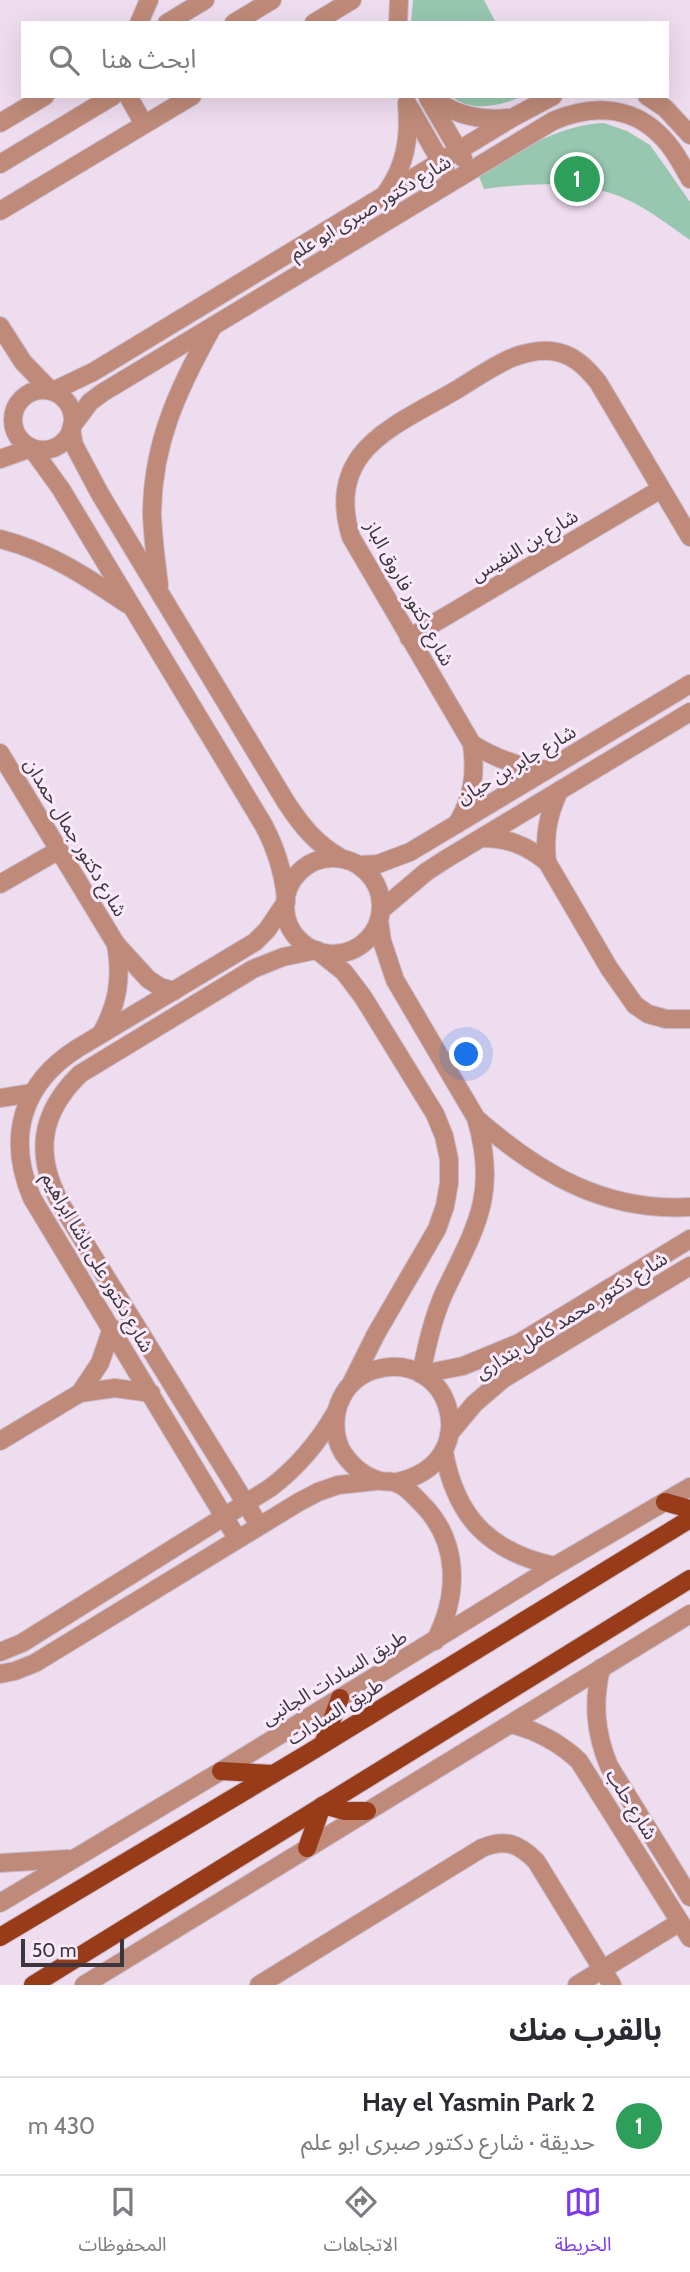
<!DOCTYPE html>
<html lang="ar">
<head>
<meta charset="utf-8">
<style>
  body { margin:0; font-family:Cabin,"Noto Sans Arabic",sans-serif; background:#f2f2f3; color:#2b2b33; direction:rtl }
  .scale { position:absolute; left:21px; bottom:18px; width:103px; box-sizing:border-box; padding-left:7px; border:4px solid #3b353c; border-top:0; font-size:19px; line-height:24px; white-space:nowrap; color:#3b353c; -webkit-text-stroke:5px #fbeafc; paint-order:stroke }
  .you { position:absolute; left:467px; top:1055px; width:24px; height:24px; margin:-18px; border:5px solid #fff; border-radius:50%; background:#1a73e8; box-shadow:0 0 0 10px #1a73e833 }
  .badge { display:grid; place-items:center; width:46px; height:46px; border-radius:50%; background:#7c3aed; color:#fff; font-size:23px; font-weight:700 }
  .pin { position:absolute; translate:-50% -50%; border:4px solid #fff; box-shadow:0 2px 7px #0006 }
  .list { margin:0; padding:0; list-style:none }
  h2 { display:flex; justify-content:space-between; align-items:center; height:91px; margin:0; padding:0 28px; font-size:30px }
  h2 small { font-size:23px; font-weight:400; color:#7c7c81 }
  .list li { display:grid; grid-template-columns:46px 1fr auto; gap:21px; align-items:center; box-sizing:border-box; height:98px; padding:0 28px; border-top:2px solid #e1e1e2 }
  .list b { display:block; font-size:26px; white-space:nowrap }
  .list p { margin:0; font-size:23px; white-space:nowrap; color:#7c7c81 }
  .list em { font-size:23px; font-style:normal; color:#7c7c81 }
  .icon { flex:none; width:38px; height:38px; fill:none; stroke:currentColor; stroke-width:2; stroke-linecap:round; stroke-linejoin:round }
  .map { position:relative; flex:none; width:690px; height:1985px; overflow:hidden; direction:ltr }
  .search { position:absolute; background:#fff; box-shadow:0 7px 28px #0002; left:21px; right:21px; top:21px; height:77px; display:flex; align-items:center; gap:18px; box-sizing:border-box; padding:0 24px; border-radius:0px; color:#7c7c81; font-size:26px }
  .sheet { height:189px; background:#fff }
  nav { display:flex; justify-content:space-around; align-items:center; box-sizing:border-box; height:98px; border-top:2px solid #e1e1e2; background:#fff; font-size:19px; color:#7c7c81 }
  nav a { display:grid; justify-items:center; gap:4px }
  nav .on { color:#7c3aed }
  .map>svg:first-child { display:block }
  .green { fill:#97c7af }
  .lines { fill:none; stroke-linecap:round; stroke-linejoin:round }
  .minor-casing { stroke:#cabbcb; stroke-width:20 }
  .major-casing { stroke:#cabbcb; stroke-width:20 }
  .minor { stroke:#bf8a79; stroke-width:18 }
  .major { stroke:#973b18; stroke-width:18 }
  .labels { text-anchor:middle; stroke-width:6; stroke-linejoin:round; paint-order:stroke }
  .street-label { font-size:19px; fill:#3b353c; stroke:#fbeafc }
</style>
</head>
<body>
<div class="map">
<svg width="690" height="1985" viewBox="0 0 690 1985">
  <rect width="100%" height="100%" fill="#eeddef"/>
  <g class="green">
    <path d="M413,0h71l12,23h-85z"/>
    <path d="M451,96h72c-23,10 -51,17 -72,0z"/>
    <path d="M604,123l23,8 23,14 15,21 25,36v38c-19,-13 -39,-29 -60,-39 -45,-22 -98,-18 -146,-12l-6,-15c41,-22 79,-49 126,-51z"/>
  </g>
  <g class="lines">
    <defs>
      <g id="minor">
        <path d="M139,23l10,-23"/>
        <path d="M167,23l38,-23"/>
        <path d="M234,23l38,-23"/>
        <path d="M314,23l38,-23"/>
        <path d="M398,23l1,-23"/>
        <path d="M128,96l16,28"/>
        <path d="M430,96c23,19 49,25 78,22"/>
        <path d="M647,96l18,12 25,27"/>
        <path d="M428,98l35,60"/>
        <path d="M410,108l35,61"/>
        <path d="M0,123l45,-27"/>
        <path d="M0,164l113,-68"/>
        <path d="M386,193c20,-28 24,-56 21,-90"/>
        <path d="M0,211l192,-115"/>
        <path d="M0,326l23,36 28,29"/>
        <circle cx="43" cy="420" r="30"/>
        <path d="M53,391l40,-19 419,-254 41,-22"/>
        <path d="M72,426l18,-24 12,-9 451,-272c37,-16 76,-16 106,13 13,12 22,29 31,45"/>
        <path d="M71,429l3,16 26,49 186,308c15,23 30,42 55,56"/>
        <path d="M32,449l29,40 202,335c13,24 20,46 23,74"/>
        <path d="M0,459l31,-11"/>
        <path d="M0,539c48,12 87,38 127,65"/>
        <path d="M159,585c-3,-23 -6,-46 -7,-70 0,-71 26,-126 60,-187"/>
        <path d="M409,638l252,-149"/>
        <path d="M472,744c24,15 46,23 74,26"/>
        <path d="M0,753l116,191 32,35 12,8 14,4"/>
        <path d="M457,824c16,-27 19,-50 15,-80l-121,-207c-9,-29 -9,-57 10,-82 21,-28 67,-48 97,-66 18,-11 36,-24 56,-32 11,-4 25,-7 37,-6 21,2 35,16 47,31l92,155"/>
        <path d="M481,838c27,0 45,7 66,24l62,106 26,37 13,9 18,5h24"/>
        <circle cx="333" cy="906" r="48"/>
        <path d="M547,862c-3,-26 1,-47 12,-71"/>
        <path d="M359,865l19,-1 32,-12 280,-168"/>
        <path d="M0,884l59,-34"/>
        <path d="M381,910l45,-38 20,-13 244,-147"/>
        <path d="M379,920l3,21 13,39 81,138c22,75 1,107 -31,173 -12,26 -18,54 -24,83"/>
        <path d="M318,951l26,21 19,25 72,117 9,22 5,23v24l-4,23 -8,23 -61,105 -24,48"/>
        <path d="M101,1034c17,-30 21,-57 15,-90"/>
        <path d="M0,1098l32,-5"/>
        <path d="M477,1119c62,54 127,93 213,88"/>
        <path d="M423,1374l40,-8 56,-23 171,-104"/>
        <path d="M80,1393l20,-30 12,-35"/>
        <path d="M449,1434l25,-30 29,-25 187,-113"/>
        <path d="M0,1441l80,-48 35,-5 36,5"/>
        <path d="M444,1452c12,66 46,100 111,114"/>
        <path d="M396,1482c91,-18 56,-136 -22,-112 -13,4 -26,14 -32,27 -9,16 -9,40 1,56 9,13 21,24 38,28 5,1 11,0 15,2 10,3 18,13 25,20 39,38 38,92 14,138"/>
        <path d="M259,1525l-197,-319c-28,-50 -23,-92 18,-132l173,-105 30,-12 33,-7"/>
        <path d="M237,1538l-205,-340c-26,-61 -10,-115 46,-150l177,-106 12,-12 19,-28"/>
        <path d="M0,1652l22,-9 248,-155c28,-21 48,-45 66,-76"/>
        <path d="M601,1668c-8,35 -6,64 8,98l81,131"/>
        <path d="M0,1674l15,-3 20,-8 264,-161 19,-10 20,-7 38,-4"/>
        <path d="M511,1724c27,7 48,18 68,37l111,177"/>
        <path d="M0,1863l68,-4"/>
        <path d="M0,1903l221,-132 334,-205 135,-79"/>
        <path d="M84,1985l606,-371"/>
        <path d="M259,1985l223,-137c24,-10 37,-4 54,13l76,124"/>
        <path d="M577,1985l103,-63"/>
      </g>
      <g id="major">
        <path d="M665,1502l25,7"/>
        <path d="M323,1744l17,-46"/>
        <path d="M221,1771l52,3"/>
        <path d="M324,1805l21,6h22"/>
        <path d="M307,1848l15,-42"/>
        <path d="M0,1937l307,-183 383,-235"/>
        <path d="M33,1985l657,-406"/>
      </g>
    </defs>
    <use href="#minor" class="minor-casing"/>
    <use href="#major" class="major-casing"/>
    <use href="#minor" class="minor"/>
    <use href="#major" class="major"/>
  </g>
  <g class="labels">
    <g class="street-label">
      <text transform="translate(370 207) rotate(-31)" y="7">شارع دكتور صبرى ابو علم</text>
      <text transform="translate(524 545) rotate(-31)" y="7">شارع بن النفيس</text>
      <text transform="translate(410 593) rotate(61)" y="7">شارع دكتور فاروق الباز</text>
      <text transform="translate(516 764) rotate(-31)" y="7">شارع جابر بن حيان</text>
      <text transform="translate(76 837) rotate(59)" y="7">شارع دكتور جمال حمدان</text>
      <text transform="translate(98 1262) rotate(60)" y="7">شارع دكتور على باشا ابراهيم</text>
      <text transform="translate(571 1315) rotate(-32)" y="7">شارع دكتور محمد كامل بندارى</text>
      <text transform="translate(334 1677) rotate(-31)" y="7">طريق السادات الجانبى</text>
      <text transform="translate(335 1711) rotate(-32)" y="7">طريق السادات</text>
      <text transform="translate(632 1804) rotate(58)" y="7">شارع حلب</text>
    </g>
  </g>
</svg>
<div class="scale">50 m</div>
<div class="you"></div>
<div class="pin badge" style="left:577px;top:179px;background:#2e9e5b">1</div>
<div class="search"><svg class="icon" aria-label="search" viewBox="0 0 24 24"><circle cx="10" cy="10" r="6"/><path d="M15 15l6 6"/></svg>ابحث هنا</div>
</div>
<section class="sheet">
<h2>بالقرب منك<small></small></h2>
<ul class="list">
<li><span class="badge" style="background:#2e9e5b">1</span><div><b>Hay el Yasmin Park 2</b><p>حديقة · شارع دكتور صبرى ابو علم</p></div><em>430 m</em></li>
</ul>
</section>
<nav>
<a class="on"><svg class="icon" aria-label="map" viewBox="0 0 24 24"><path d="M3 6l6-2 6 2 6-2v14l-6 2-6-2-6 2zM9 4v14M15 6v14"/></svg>الخريطة</a>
<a><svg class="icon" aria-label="directions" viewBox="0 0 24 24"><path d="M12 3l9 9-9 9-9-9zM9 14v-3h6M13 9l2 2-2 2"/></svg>الاتجاهات</a>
<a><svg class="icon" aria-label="saved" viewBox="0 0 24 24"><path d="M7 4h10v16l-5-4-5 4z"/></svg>المحفوظات</a>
</nav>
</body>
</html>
